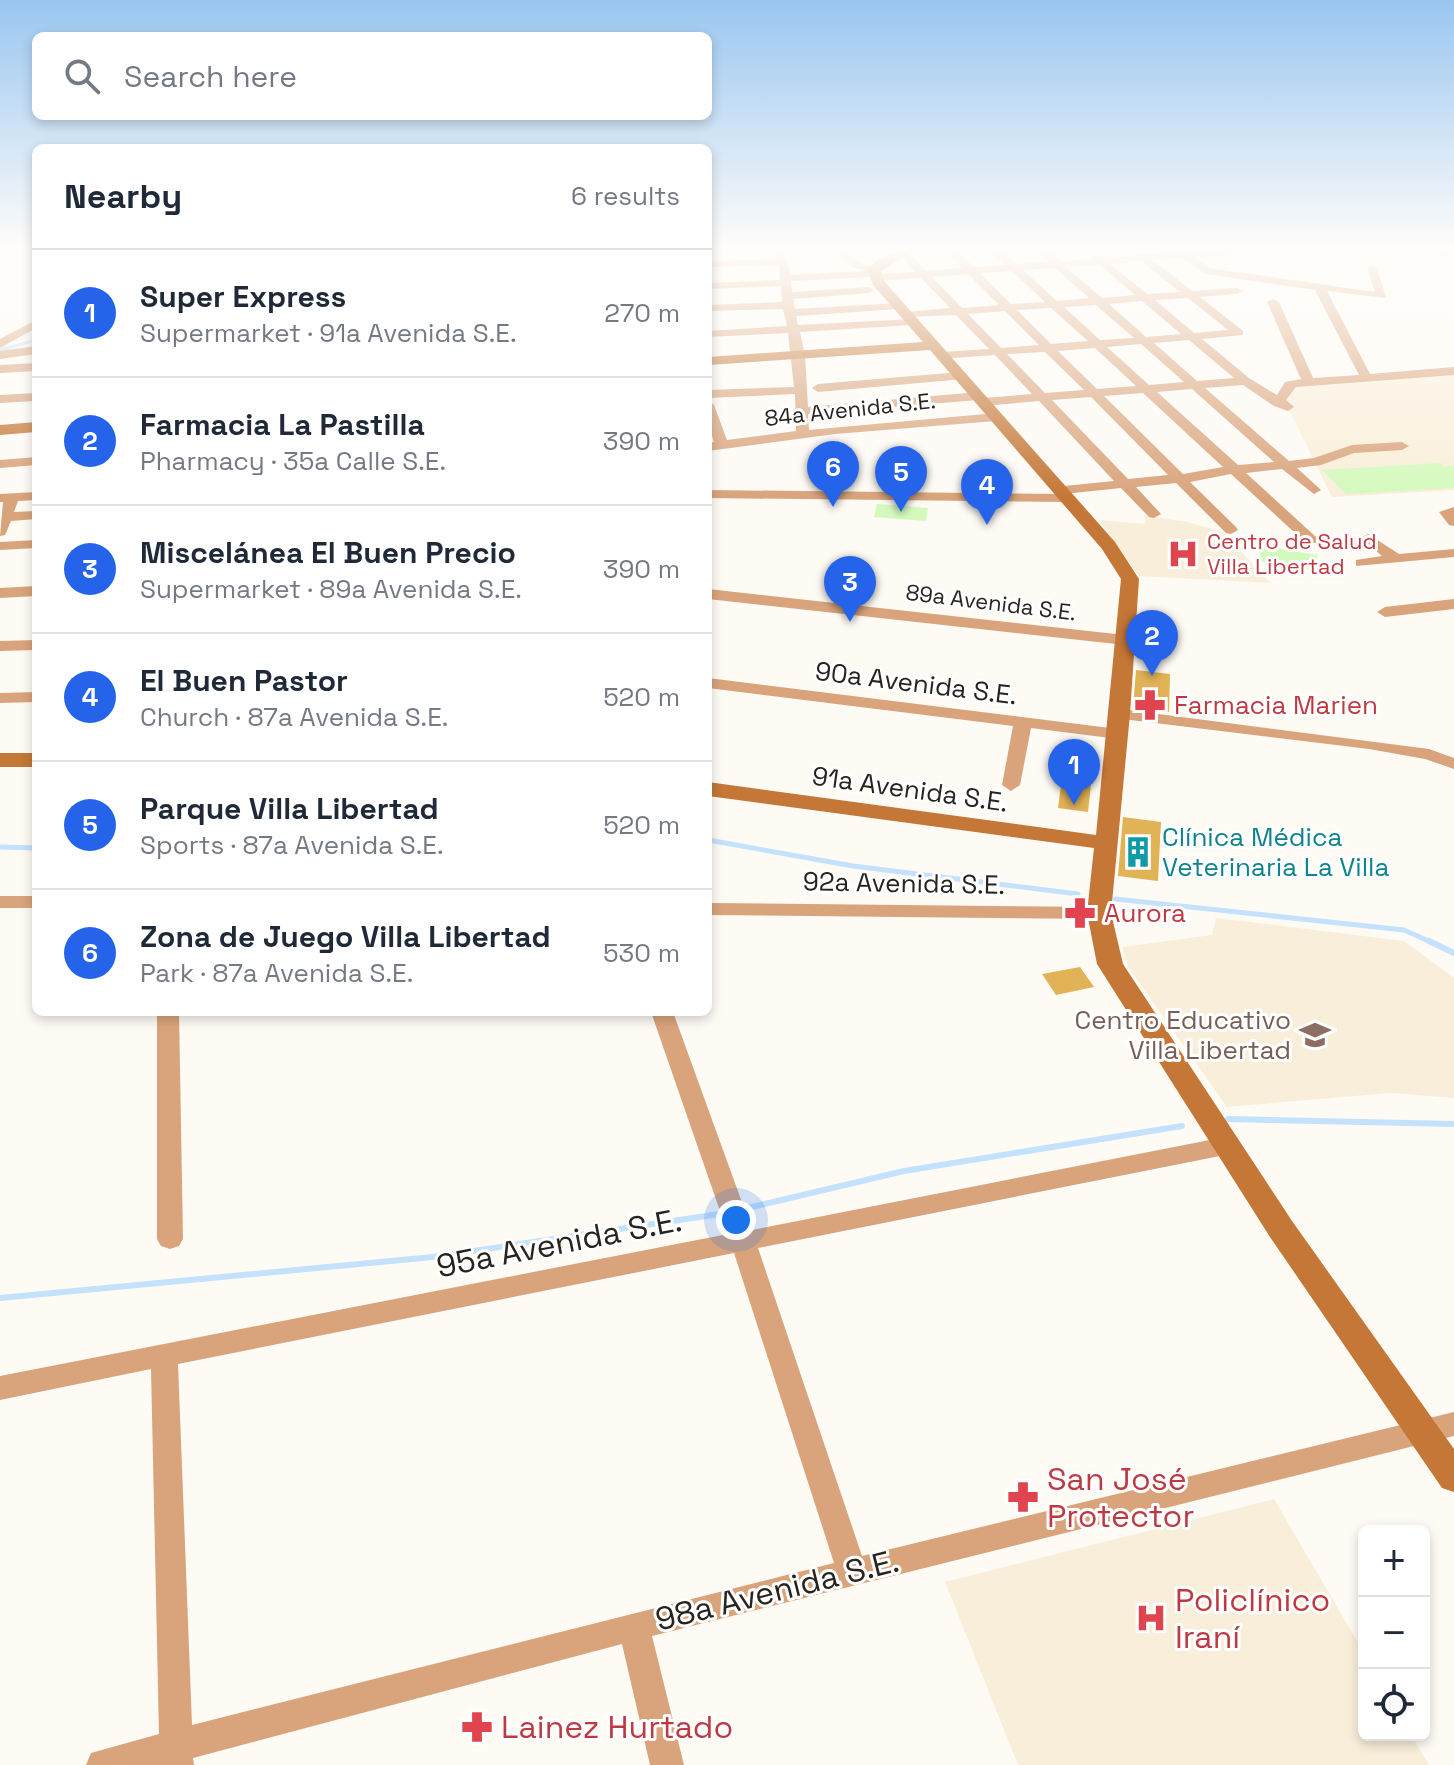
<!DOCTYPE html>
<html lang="en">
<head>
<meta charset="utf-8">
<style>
  body { margin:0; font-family:"Space Grotesk",sans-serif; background:#f6f6f7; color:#1f2937 }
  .controls { position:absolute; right:24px; bottom:24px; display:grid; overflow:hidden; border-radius:12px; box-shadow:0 4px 12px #0003 }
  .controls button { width:72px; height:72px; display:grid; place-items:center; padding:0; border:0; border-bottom:2px solid #e0e1e3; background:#fff; color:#1f2937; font:40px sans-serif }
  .you { position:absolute; left:736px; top:1220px; width:28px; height:28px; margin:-20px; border:6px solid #fff; border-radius:50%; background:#1a73e8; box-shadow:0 0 0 12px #1a73e833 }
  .badge { display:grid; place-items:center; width:52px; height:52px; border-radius:50%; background:#2563eb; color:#fff; font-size:26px; font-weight:700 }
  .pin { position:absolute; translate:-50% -66px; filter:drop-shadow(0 2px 4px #0008) }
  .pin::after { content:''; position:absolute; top:42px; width:28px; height:24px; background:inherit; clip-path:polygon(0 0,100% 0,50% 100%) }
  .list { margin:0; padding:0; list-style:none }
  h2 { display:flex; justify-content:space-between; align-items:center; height:104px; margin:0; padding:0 32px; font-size:34px }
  h2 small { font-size:26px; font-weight:400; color:#747a83 }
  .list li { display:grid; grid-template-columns:52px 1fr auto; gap:24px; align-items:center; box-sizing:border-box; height:128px; padding:0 32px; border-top:2px solid #e0e1e3 }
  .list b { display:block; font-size:30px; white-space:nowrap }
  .list p { margin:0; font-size:26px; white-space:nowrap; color:#747a83 }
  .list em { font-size:26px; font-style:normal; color:#747a83 }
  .icon { flex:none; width:44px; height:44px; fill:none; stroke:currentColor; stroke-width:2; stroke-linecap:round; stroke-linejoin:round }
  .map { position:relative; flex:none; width:1454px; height:1765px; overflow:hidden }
  .search { position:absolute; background:#fff; box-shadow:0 4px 12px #0003; left:32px; top:32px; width:680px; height:88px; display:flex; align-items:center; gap:20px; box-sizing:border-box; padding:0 28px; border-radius:12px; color:#747a83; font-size:30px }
  .panel { position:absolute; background:#fff; box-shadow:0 4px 12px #0003; left:32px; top:144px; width:680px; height:872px; border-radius:12px }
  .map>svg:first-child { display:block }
  .built { fill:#f9eed9 }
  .green { fill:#d4f9bd }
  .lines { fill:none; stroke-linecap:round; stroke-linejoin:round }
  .stream-far2 { stroke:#c4e1fd; stroke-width:3 }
  .stream-far1 { stroke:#c4e1fd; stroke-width:5 }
  .stream { stroke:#c4e1fd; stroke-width:6 }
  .building { fill:#e1b256 }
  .street { fill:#d9a47c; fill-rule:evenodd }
  .secondary { fill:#c47736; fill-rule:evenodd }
  .labels { text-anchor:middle; stroke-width:6; stroke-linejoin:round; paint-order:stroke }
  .far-street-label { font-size:22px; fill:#27241f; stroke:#fff }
  .far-health-label { font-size:22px; fill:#be3a42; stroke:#fff; text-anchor:start }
  .street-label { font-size:26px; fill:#27241f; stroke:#fff }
  .health-label { font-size:26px; fill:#be3a42; stroke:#fff; text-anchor:start }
  .culture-label { font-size:26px; fill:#0d838f; stroke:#fff; text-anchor:start }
  .education-label { font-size:26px; fill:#785e54; stroke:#fff; text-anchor:end }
  .near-street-label { font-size:32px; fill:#27241f; stroke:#fff }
  .near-health-label { font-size:32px; fill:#be3a42; stroke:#fff; text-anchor:start }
</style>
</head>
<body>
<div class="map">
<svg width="1454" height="1765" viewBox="0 0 1454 1765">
  <rect width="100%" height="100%" fill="#fefbf5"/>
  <g class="built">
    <path d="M1454,373v117l-122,7 -46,-94 9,-18z"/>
    <path d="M1144,515l43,7 36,10 47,51 -131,-7 -40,-56 46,4z"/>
    <path d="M1216,918l188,23 45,33 5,4v120l-64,-5 -163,14 -99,-140 -6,-20 90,-12z"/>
    <path d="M1274,1499l90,154v82h47l18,30h-411l-73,-183z"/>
  </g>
  <g class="green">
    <path d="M1440,463l5,4 9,-1v22l-108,6 -24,-24z"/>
    <path d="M877,504l51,4 -2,13 -52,-4z"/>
    <path d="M1263,546l55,9 -4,15 -56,-9z"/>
  </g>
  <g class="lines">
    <path class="stream-far2" d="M0,350l36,-10"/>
    <g class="stream-far1">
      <path d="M708,840l145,26 225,28"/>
      <path d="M0,847l36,1"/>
      <path d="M1115,899l289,31 29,13"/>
    </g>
    <g class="stream">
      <path d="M1429,941l25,12"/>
      <path d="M1228,1119l226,5"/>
      <path d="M739,1210l165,-39 278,-45"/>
      <path d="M0,1298l433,-41 293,-44"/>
    </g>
  </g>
  <g class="building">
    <path d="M1136,670l34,4 -1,38 -36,-4z"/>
    <path d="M1065,755l29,3 -6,54 -30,-4z"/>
    <path d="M1123,817l38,5 -3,59 -40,-5z"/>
    <path d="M1080,967l14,20 -38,8 -14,-21z"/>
  </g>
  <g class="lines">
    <g class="street">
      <path d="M775,251h13l-3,3 6,21 75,-4 -14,-4 -15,-16h10l13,12 18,5 1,6 36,-2 -16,-17 1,-4h7l19,20 36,-3 -16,-17h10l18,16 31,-2 -14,-14h11l15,13 31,-2 -11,-11h11l12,10 32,-2 4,-5c12,5 34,5 44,-2l6,3 28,-4h68l-5,3 -43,3 15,11 166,24 -8,-24 5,-3 5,3 9,30 -59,-7 43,83 84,-7v8l-158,12 -10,13 8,7 -6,4 -14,-5 -31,-21 -38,3 84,73 25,-3 38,-13 50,-3 7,4 -7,4 -48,3 -33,12 -24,3 24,22 -7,4 -32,-25 -36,4 70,64v6h-10l-75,-69 -41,8 46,45 2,3 -7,4 -5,-1 -50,-50 -40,4 25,27 -7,4 -5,-1 -28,-29 -57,6 9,4 -7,4 -358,-4v-8l349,4 -5,-4 2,-3 60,-6 -75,-80 -56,5 -4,-1 -1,-5 -170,14 1,16 187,-17 6,4 -6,4 -161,13 -127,17v-8l6,-1 -6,-18v-23l6,4 13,35 69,-9 -1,-37 -87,4v-8l86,-3 -6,-54 -80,4v-6l79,-5 -4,-17 -75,2v-6l74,-3 -1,-16 -73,3v-6l72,-3 -1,-15 -71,2v-6l69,-2zM1182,258l24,16 109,16 44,85 -46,3 -34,-76 -6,-3 -6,3 34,77 -16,3 -8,13 -28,-17 -47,-39 41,-4v-4l-43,-34 37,-3 5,-3 -5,-3 -45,3 -39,-31zM1141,261l39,31 -33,2 -37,-30zM1099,264l36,31 -33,3 -36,-31zM1055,268l34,30 -32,3 -34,-31zM1012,271l33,31 -34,2 -31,-31zM968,274l31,31 -37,3 -30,-31zM870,277l5,4 46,-3 29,30 -43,4 -4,1v4l53,-2 33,34 -47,3 -4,1v6l57,-4 37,39 -49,4 -1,-5 -4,-1 -170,15 -3,-51 -5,-24 112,-7 6,-3 -6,-3 -114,6 -2,-9 103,-7 6,-3 -6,-3 -104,6 -2,-10 76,-6 5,-3 -5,-3 -77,5 -1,-11zM1188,298l40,32 -34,3 -39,-33zM1142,301l39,33 -35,3 -37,-33zM1096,305l38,33 -34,2 -36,-33zM1051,308l37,33 -37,3 -34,-34zM1005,311l34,34 -38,3 -33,-34zM1189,340l45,38 -37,3 -43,-38zM1141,344l43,38 -35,3 -42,-38zM1095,348l41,38 -39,3 -39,-38zM1045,352l39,38 -39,3 -38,-39zM1192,389l82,73 -36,3 -81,-73zM1143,393l80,74 -40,7 -79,-78zM1091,397l77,78 -40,4 -76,-79z"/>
      <path d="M1436,251h12l3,3 -5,3z"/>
      <path d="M36,320v8l-36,20v-9z"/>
      <path d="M36,346v8l-36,5v-8z"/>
      <path d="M36,363v8l-36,2v-8z"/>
      <path d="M960,372l6,4 -2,3 -146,13 -6,-4 6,-4z"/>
      <path d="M36,393v8l-36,2v-8z"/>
      <path d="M36,457v8l-36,3v-8z"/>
      <path d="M36,492v8l-18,1 -4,11 22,-1v8l-25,2 -6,14 -5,1 3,-34h-3v-8z"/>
      <path d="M1454,507v19l-5,-1 -10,-13z"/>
      <path d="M1368,534l31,20 55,-5v8l-98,9v-6l26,-4 -21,-18z"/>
      <path d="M36,540v8l-36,2v-8z"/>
      <path d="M36,586v10l-36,2v-10z"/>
      <path d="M708,589l417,46 8,5 -8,5 -417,-46z"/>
      <path d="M1454,599v10l-69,8 -8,-5 8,-5z"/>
      <path d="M36,640v10l-36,1v-10z"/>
      <path d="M708,678l410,51 9,5 -9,5 -87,-11 -11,57 -9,6 -9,-6 11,-59 -305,-38z"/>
      <path d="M36,692v10l-36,1v-10z"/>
      <path d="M1120,709l309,40 25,9v11l-29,-10 -56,-10 -255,-31 -3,-4z"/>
      <rect x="0" y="896" width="36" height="12"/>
      <path d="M708,903l391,4 10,6 -10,6 -391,-4z"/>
      <path d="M157,1012h22l4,227 -4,7 -9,3 -9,-3 -4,-7z"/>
      <path d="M651,1012h22l79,218 473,-93 9,3 3,6 -3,6 -9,3 -467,93 104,308 592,-144v24l-802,200 32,129h-34l-28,-121 -429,114 1,7h-108l5,-12 68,-19 -8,-365 -151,31v-24l728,-142zM734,1253l100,310 -642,162 -14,-361z"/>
    </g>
    <g class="secondary">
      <path d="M899,251h15l-33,20 3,10 231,261 24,37 -9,135 -19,199 12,51 169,257 162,228v43l-12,-4 -172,-251 -173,-273 -10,-51 7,-65 -386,-52v-14l388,53 25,-256 -19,-30 -172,-199 -222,15v-8l215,-15 -50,-57 -5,-15 9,-10z"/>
      <path d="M36,422v10l-36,3v-10z"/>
      <rect x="0" y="753" width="36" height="14"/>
    </g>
  </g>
  <linearGradient id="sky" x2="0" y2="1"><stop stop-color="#99c6f0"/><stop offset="0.5" stop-color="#fffdfa"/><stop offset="1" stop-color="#fffdfa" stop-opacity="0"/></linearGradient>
  <rect width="1454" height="498" fill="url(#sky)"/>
  <defs>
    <symbol id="hospital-bare" viewBox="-9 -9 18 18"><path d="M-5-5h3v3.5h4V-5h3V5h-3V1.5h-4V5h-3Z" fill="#e0444e" stroke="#fff" stroke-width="2.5" paint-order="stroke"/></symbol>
    <symbol id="pharmacy-bare" viewBox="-9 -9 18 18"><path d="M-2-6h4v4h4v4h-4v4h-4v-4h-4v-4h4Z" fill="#e0444e" stroke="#fff" stroke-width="2.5" paint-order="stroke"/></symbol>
    <symbol id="building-bare" viewBox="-9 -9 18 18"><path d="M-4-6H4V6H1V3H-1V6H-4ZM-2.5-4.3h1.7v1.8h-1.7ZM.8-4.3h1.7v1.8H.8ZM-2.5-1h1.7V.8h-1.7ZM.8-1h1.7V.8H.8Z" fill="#0f9aa8" stroke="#fff" stroke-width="2.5" paint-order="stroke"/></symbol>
    <symbol id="school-bare" viewBox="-9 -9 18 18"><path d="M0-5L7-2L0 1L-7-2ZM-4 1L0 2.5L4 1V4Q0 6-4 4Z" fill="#8d6e63" stroke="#fff" stroke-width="2.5" paint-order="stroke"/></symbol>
  </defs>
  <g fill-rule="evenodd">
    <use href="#hospital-bare" x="1161" y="532" width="44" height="44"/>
    <use href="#pharmacy-bare" x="1128" y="683" width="44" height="44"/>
    <use href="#building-bare" x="1116" y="830" width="44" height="44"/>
    <use href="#pharmacy-bare" x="1058" y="891" width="44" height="44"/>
    <use href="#school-bare" x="1293" y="1013" width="44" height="44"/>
    <use href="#pharmacy-bare" x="1001" y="1475" width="44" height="44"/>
    <use href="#hospital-bare" x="1129" y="1596" width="44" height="44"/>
    <use href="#pharmacy-bare" x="455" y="1705" width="44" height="44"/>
  </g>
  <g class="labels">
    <g class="far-street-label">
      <text transform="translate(850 409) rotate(-6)" y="8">84a Avenida S.E.</text>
      <text transform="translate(991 602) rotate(7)" y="8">89a Avenida S.E.</text>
    </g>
    <g class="far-health-label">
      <text x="1207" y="549">Centro de Salud<tspan x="1207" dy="25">Villa Libertad</tspan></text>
    </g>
    <g class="street-label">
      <text transform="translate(916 683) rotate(7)" y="9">90a Avenida S.E.</text>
      <text transform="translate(910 789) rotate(8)" y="9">91a Avenida S.E.</text>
      <text transform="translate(904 883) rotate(1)" y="9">92a Avenida S.E.</text>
    </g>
    <g class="health-label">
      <text x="1174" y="714">Farmacia Marien</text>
      <text x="1104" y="922">Aurora</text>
    </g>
    <g class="culture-label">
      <text x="1162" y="846">Clínica Médica<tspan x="1162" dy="30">Veterinaria La Villa</tspan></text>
    </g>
    <g class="education-label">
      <text x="1291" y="1029">Centro Educativo<tspan x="1291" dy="30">Villa Libertad</tspan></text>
    </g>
    <g class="near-street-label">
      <text transform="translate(559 1243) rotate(-11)" y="11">95a Avenida S.E.</text>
      <text transform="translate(777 1590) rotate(-14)" y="11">98a Avenida S.E.</text>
    </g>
    <g class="near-health-label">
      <text x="1047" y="1490">San José<tspan x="1047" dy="37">Protector</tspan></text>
      <text x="1175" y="1611">Policlínico<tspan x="1175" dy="37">Iraní</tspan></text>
      <text x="501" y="1738">Lainez Hurtado</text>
    </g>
  </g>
</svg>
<div class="controls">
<button>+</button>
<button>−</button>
<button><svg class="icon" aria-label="locate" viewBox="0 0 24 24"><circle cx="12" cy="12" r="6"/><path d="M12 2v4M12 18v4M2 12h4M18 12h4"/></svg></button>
</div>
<div class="you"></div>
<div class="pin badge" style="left:1074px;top:805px">1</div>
<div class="pin badge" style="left:1152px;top:676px">2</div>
<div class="pin badge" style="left:850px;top:622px">3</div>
<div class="pin badge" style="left:987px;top:525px">4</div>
<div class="pin badge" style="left:901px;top:512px">5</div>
<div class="pin badge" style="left:833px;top:507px">6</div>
<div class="search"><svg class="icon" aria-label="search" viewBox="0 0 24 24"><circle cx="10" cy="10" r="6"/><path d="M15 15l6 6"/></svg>Search here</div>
<section class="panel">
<h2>Nearby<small>6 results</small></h2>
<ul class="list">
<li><span class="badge">1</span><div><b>Super Express</b><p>Supermarket · 91a Avenida S.E.</p></div><em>270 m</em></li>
<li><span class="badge">2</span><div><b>Farmacia La Pastilla</b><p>Pharmacy · 35a Calle S.E.</p></div><em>390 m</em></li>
<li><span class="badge">3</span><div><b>Miscelánea El Buen Precio</b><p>Supermarket · 89a Avenida S.E.</p></div><em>390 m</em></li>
<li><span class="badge">4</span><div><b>El Buen Pastor</b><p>Church · 87a Avenida S.E.</p></div><em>520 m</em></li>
<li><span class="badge">5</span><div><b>Parque Villa Libertad</b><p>Sports · 87a Avenida S.E.</p></div><em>520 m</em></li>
<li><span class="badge">6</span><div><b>Zona de Juego Villa Libertad</b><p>Park · 87a Avenida S.E.</p></div><em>530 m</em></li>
</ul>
</section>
</div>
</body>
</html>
